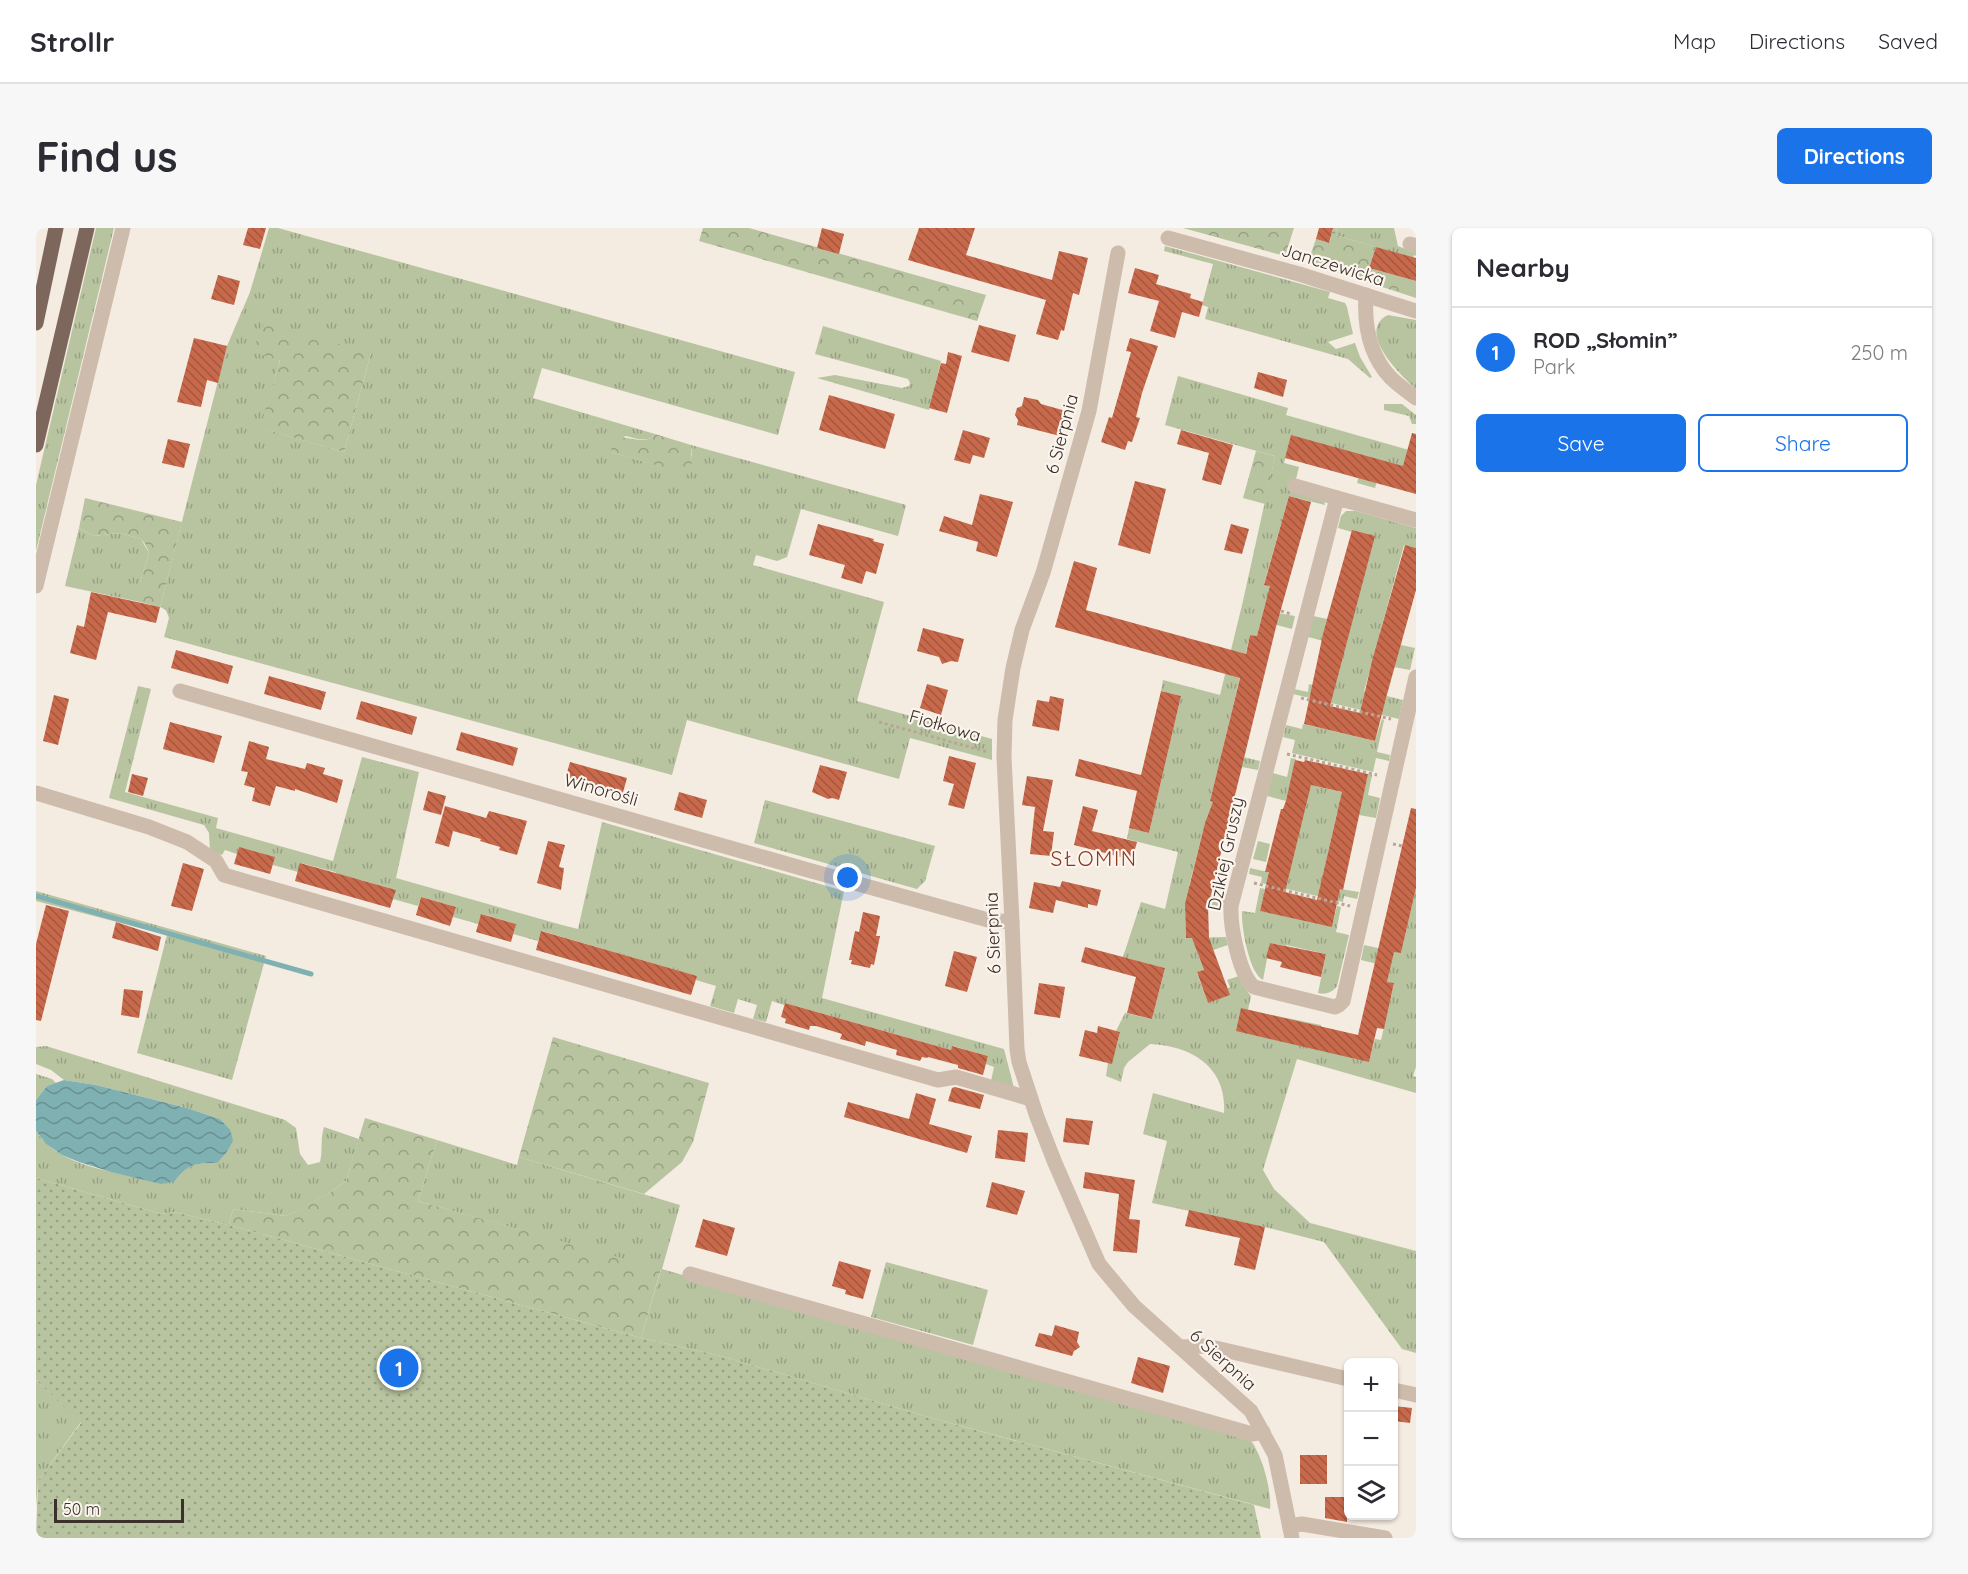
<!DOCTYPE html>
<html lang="en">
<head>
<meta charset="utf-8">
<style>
  body { margin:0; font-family:Quicksand,sans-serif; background:#f7f7f7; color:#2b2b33 }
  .controls { position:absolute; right:18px; bottom:18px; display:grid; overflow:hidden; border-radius:9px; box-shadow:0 2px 4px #0004 }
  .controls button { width:54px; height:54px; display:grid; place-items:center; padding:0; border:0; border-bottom:2px solid #e1e1e2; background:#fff; color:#2b2b33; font:30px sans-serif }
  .scale { position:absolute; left:18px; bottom:15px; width:130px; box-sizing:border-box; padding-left:6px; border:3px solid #3b302b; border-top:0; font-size:16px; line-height:21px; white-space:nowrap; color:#3b302b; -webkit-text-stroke:4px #fbf5ee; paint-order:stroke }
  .you { position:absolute; left:812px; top:650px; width:21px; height:21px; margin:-15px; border:4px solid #fff; border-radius:50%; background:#1a73e8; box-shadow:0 0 0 9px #1a73e833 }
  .badge { display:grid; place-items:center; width:39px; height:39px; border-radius:50%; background:#1a73e8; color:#fff; font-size:20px; font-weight:700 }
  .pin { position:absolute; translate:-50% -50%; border:3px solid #fff; box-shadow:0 2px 6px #0006 }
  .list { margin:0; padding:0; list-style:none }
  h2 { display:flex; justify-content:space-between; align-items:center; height:78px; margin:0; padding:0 24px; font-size:26px }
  h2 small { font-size:20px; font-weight:400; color:#7c7c81 }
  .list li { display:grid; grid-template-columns:39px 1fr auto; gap:18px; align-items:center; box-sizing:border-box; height:90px; padding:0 24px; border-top:2px solid #e1e1e2 }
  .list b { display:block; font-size:22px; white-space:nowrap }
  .list p { margin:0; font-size:20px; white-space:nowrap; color:#7c7c81 }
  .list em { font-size:20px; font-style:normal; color:#7c7c81 }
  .actions { display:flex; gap:12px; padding:18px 24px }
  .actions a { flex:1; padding:14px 0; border:2px solid #1a73e8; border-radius:9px; text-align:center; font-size:21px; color:#1a73e8 }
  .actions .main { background:#1a73e8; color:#fff }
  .icon { flex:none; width:33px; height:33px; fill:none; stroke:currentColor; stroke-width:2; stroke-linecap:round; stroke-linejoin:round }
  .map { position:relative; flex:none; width:1380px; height:1310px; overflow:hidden; border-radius:9px }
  header { display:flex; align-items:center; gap:36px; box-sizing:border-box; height:84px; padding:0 30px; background:#fff; border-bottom:2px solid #e1e1e2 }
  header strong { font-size:28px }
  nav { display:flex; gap:33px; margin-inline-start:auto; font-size:21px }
  .intro { display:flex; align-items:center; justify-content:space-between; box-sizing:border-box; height:144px; padding:0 36px }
  h1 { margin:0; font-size:42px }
  .button { padding:15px 27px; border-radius:9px; background:#1a73e8; color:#fff; font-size:21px; font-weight:700 }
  main { display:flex; gap:36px; padding:0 36px }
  aside { flex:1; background:#fff; border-radius:9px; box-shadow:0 2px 4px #0004 }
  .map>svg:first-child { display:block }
  .grass { fill:url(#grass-tufts); fill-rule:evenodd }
  .forest { fill:url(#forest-crowns) }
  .garden { fill:url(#garden-dots) }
  .water { fill:url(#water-waves) }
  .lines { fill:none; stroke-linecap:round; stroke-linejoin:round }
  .stream { stroke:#7fb0b2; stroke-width:5 }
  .building { fill:url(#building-back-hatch); fill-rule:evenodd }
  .path { stroke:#b9a596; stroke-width:3; stroke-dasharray:3 3; stroke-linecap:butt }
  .minor { stroke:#cdbbac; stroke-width:15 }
  .major { stroke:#7d675c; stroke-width:15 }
  .labels { text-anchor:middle; stroke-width:4.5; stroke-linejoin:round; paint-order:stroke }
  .street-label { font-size:18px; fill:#3b302b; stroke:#fbf5ee }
  .quarter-label { font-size:21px; letter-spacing:1.5px; fill:#8c3b22; stroke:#fbf5ee }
</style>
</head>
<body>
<header>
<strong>Strollr</strong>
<nav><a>Map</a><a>Directions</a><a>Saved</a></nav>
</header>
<div class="intro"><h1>Find us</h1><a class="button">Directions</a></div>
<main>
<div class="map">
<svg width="1380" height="1310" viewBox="0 0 1380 1310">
  <defs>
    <pattern id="grass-tufts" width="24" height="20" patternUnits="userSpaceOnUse" patternTransform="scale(1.5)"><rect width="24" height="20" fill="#b8c4a0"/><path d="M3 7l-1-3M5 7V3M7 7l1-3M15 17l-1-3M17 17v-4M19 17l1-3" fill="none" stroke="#97a083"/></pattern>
    <pattern id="forest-crowns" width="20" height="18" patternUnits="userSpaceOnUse" patternTransform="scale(1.5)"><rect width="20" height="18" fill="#b8c4a0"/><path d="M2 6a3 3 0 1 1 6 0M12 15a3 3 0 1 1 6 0" fill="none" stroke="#97a083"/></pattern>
    <pattern id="garden-dots" width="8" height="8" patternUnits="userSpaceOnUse" patternTransform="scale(1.5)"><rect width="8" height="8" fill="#b8c4a0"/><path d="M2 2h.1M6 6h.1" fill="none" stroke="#97a083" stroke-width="1.8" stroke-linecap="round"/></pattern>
    <pattern id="water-waves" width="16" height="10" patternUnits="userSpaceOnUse" patternTransform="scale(1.5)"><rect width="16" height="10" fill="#7fb0b2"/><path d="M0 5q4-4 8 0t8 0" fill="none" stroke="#699091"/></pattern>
    <pattern id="building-back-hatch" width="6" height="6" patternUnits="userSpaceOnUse" patternTransform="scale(1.5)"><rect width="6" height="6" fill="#c8694b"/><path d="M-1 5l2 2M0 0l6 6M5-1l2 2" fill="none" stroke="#a4573f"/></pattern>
  </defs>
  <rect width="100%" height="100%" fill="#f4ebe1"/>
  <g class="grass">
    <path d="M60,0h18l-78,323v-66z"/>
    <path d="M233,0h9l517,144 -17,63 -236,-67 -9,30 122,36c-8,10 -19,4 -30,2l-14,16 77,22 4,-19 -1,-10 215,60 -8,31 -97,-27 -14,48 -10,4 -21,-6 -3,10 131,37 -27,99 135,38v21l-82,-22 -11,41 -212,-59 -15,55 -508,-138 5,-19 -3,-8 -6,-3 67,-261 23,-54zM335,125l-27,99 -83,-24 19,-69z"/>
    <path d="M1301,0h57l4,18 10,4h8v6l-2,-1 -1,3 -78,-23z"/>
    <path d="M1129,18l165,46 -2,6 17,5 2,4 6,27 -25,8 8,7 19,-6 5,14 12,20 -2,1 -22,-19 -143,-40 3,-12 -6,-2 11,-41 -49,-13z"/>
    <path d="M1352,87l28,5v69c-15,-13 -61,-58 -28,-74z"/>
    <path d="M787,98l118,35 -12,49 -112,-32 18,-3 67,13 7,-2 1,-3 -2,-4 -93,-25z"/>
    <path d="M1142,148l110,32 -2,7 130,37v18l-33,-9 -8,27 -18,-5 7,-27 -73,-20 -7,27 15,4 -6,24 31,10 1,4 -36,-9 -25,88 7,2 -6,25 30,5 -3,13 -31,-8 -4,15 -7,-1 -28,117 38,9 -2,9 -16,-3 -2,7 -22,-5 -8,32 7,2 -12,21 -16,62 38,8 -2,13h-15v-3l-25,1 1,33 40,-1 2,8 -30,10 6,15 -7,3 11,30 21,-8 -2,-6 3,-2 -3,-7 12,-4 3,8 9,12 -3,14 73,15v2l48,34 6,-22 6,1 13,-56 -7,-2 3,-15 -29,-7 3,-15 37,8 15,-66v180l-3,9 3,1v16l-119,-34 -34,111 11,19 36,34 106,28v102l-14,-4 -78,-107 -59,-15 -113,-24 15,-62 -24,-7 10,-41 71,20c3,-46 -32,-67 -74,-69l-22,18 -4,6 -3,14 -15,-6 2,-13h4l8,-31 -4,-1 9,-18 27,6 13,-51 -42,-11 18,-55 24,7 13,-57 -51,-13 2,-11 20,5 32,-137 -20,-5 2,-11 57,15 23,-94 32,-145 -110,-31z"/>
    <path d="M1348,176h18l14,11v9h-4l-3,-8 -25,-6z"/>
    <path d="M1310,283h10l60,17v20l-12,-3 -24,88 22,7 -1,5 14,3 -5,22 -16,-3 -21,-8 -9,32 22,7 1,-2 16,4 -4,19 -106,-25 1,-5 14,3 1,-8 24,6 11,-44 -36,-9 5,-21 14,3 25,-87 -14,-4 3,-12z"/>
    <path d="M43,300l14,8 27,-3 21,6 8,14 -9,30v19l-75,-16z"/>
    <path d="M102,458l13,3 -26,103 93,26 -2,10 117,33 29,-104 57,15 -23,106 166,47 16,4 24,-107 242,69 -22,107 182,51 10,39 -23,-7 3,-14 -8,-3 2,-8 -35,-10 -2,4 -166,-47 -1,2 -12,-4 -6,21 -13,-3 4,-14 -19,-6 -4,14 -24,-7 6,-20 -20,-6v-4l-154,-45 -4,10 -25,-7 3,-10 -34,-10 -4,10 -25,-7 3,-10 -35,-10 -3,9 -25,-7 2,-9 -34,-10 -3,10 -23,-18 -34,-9 -3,9 -25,-7 -34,-18 -2,7 -12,-4 -3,5 -12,-3 -1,-19 -5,-8 -95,-27z"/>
    <path d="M1346,491l2,1 -7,32 13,3 -1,6 -13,-3 -3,14 -81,-19 3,-13 -12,-3 3,-12 16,4 1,-5 72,17z"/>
    <path d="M1255,530l5,1 -5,21 71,17 6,-23 4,1 -4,20 12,3 -4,20 -17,-3 -1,2 -21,-4 -14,62 5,12 31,5 -2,7 -13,-3 -1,6 -82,-19 1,-6 -13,-3 1,-6 31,7 24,-69 -38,-10 6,-23 14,4z"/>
    <path d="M729,572l170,46 -10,35 -8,8 -163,-46z"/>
    <path d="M1222,613l12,3 -4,18 -13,-3z"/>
    <path d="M1224,660l5,1 -5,22 72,15 5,-20 4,1 -5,25 13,3 -12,51c-4,6 -11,9 -19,7l8,-39 -40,-9v1l-16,-3 -7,37c-14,-7 -22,-54 -21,-69l13,2z"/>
    <path d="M0,663l230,65 -34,124 -95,-27 30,-118 -131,-34z"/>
    <path d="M10,818l239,74 11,8 4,26 8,11 12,-3c3,-12 0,-23 4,-35l35,12 -13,42 -18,13 -26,14 -16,8 -53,-7 -4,16 -55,-13 -12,2 -126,-36v-47c24,40 97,44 139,50 13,-17 21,-18 42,-18l13,-34 -10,-10 -33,-11 -91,-23 -32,-5 -13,-10 -15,-6v-17z"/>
    <path d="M0,846l16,5 4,4 -9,3 -11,14z"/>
    <path d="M401,912l80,25 2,-8 161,48 -18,64 589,172c11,14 21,50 19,68l-335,-90 -214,-63 -80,-18 20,-68 -243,-69z"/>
    <path d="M850,1034l102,28 -15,55 -102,-28z"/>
    <path d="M0,1152l45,42 -43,59 -2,26z"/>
  </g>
  <g class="forest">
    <path d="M667,0h46l237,67 -9,26 -278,-80z"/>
    <path d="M1147,0h111l-9,28z"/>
    <path d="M1297,0h4l-2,7 41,12 -7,21 47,13v17l-101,-33 -5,-9 6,-17 13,4z"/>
    <path d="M228,95l107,30 -27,99 -84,-24 20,-68 -28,-8z"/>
    <path d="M619,206l36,11 1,24 -3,6 -78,-23 1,-9 4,-6c13,-1 30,9 39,-3z"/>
    <path d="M1220,223l19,5 -10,48 -22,-6z"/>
    <path d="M49,270l97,24 -22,85 -20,-5v-19l9,-30 -4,-9 -4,-5 -21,-6 -27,3 -14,-8z"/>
    <path d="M517,809l156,46 -16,59 -11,20 -38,32 -125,-37z"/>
    <path d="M329,890l72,22 -19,61 243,68 -20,69 -412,-113 4,-16 53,7 42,-22 18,-13z"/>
  </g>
  <path class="garden" d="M0,950l126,36 12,-2 55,13 412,113 80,18 214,63 319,86 7,33h-1225l2,-57 43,-58 -45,-43z"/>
  <path class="water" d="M28,852l32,5 91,23 33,11 10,10 3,12 -7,12 -9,10c-21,0 -29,1 -42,18l-14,3 -50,-12 -32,-10 -17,-7 -16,-11 -10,-13v-31l11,-14z"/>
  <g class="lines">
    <path class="stream" d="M0,668l275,78"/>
  </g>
  <g class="building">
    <path d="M212,0h18l-6,21 -17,-4z"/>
    <path d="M786,0l22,6 -5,20 -22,-6z"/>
    <path d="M883,0h56l-9,27 86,25 7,-29 29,7 -9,37 -6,-2 -9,38 -3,-1 -3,10 -22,-6 10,-34 -138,-40z"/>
    <path d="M1283,0h14l-4,15 -13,-4z"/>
    <path d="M1340,19l40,11v23l-47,-13z"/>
    <path d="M1099,40l24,7 -3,9 35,10 -1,4 13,4 -4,15 -17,-5 -7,26 -25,-7 9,-30 -31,-8z"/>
    <path d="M182,47l22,6 -6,24 -23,-6z"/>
    <path d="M943,97l37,10 -7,27 -38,-10z"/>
    <path d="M158,110l33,8 -9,37 -11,-3 -6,27 -24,-5z"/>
    <path d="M1094,110l28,8 -16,47 -6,24 4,1 -8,24 -4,-1 -3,9 -24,-8 8,-25 3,1 19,-66 -5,-1z"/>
    <path d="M912,124l14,4 -15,57 -18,-5 12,-45 5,1z"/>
    <path d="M1222,144l29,8 -4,17 -29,-9z"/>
    <path d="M793,167l66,19 -10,35 -66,-19z"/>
    <path d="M988,169l14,3 3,4 25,7 -6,25 -43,-11 1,-5 -3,-5 2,-7 5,-2z"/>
    <path d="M927,202l27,8 -6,20 -11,-3 -3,9 -16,-4z"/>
    <path d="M1145,202l52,15 -12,40 -19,-5 7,-27 -32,-9z"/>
    <path d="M1376,205l4,1v60l-131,-36 6,-23 112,31z"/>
    <path d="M132,211l22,5 -6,24 -22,-5z"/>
    <path d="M1099,253l31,8 -16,65 -32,-9z"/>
    <path d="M944,266l33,8 -16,55 -21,-6 2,-9 -39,-11 5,-15 28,9z"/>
    <path d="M1253,268l22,6 -35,125 -68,279 1,32 21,57 -22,8 -11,-31 7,-2 -12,-32h-6l-1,-34 20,-81 8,-21 -3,-1 30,-123 -185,-51 19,-66 23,7 -11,42 160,44 4,-19 7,1 13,-50 -6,-1z"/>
    <path d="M782,296l56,15 -1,2 11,3 -8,30 -10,-3 -4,13 -21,-6 4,-13 -36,-10z"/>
    <path d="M1195,296l18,5 -7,25 -18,-4z"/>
    <path d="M1316,302l23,6 -45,170 30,7 12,-52 33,-116 11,3v42l-30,108 -11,43 -71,-17 19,-90z"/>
    <path d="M55,364l69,15 -4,16 -48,-11 -12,48 -26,-7 7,-28 7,2z"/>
    <path d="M887,400l41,11 -6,23 -7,-1 -9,3 -3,-7 -22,-6z"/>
    <path d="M140,422l57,16 -5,18 -57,-16z"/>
    <path d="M233,448l57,16 -5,18 -57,-16z"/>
    <path d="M891,456l21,6 -7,25 -21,-7z"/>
    <path d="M1125,463l20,5 -32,137 -20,-5 8,-37 -62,-15 4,-17 62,16z"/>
    <path d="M18,467l15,4 -11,46 -15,-4z"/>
    <path d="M1014,468l14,3 -5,32 -27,-5 5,-26 12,2z"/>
    <path d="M325,473l56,16 -5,18 -56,-16z"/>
    <path d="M134,494l52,14 -8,27 -51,-14z"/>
    <path d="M425,504l57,16 -5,18 -57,-16z"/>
    <path d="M213,513l20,6 -3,12 39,10 2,-6 18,5 -2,6 20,6 -6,23 -42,-14v2l-19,-5 -6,20 -18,-5 3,-13 -11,-3 4,-13 -7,-1z"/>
    <path d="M913,528l27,7 -12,46 -16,-4 6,-21 -11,-3z"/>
    <path d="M1259,532l9,2 1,-2 63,14 -25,116 -3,-1 -8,38 -72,-16 9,-39h-4l16,-63h2l3,-8zM1275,557l31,7 -25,108 -32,-8z"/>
    <path d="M534,534l57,16 -5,18 -57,-16z"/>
    <path d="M784,537l27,7 -8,28 -7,-2 -4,1 -16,-7z"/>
    <path d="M96,546l16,4 -5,18 -15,-4z"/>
    <path d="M991,548l26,4 -10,51 11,1 -3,24 -21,-2 5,-47 -13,-2z"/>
    <path d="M392,563l18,5 -5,19 -18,-5z"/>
    <path d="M643,564l28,8 -5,18 -28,-8z"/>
    <path d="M409,578l41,12 3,-7 38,10 -10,34 -18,-5 1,-3 -20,-6 1,-2 -28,-8 -4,16 -14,-4z"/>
    <path d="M1047,578l15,4 -6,21 45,11 -5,18 -58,-15z"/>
    <path d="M1375,580l5,1v79l-15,65 -7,-1 -7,30 7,1 -10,46 -7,-1 -8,34 -133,-31 5,-23 117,27z"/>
    <path d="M512,613l17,4 -6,22 5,1 -3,22 -24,-7z"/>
    <path d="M203,619l36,10 -5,17 -36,-10z"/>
    <path d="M147,635l21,6 -12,42 -21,-5z"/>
    <path d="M264,635l96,27 -6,18 -95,-27z"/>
    <path d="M1026,653l39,9 -4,16 -9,-2v4l-32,-8 -3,13 -24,-5 5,-26 26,5z"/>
    <path d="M385,669l35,10 -6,19 -34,-11z"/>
    <path d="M10,677l23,6 -28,110 -5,-1v-76z"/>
    <path d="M827,684l17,4 -4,20h4l-6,29 -3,-1 -1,4 -19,-4 1,-4h-3l6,-29 4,1z"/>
    <path d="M445,686l35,10 -5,18 -35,-10z"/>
    <path d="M80,694l45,15 -3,14 -46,-13z"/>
    <path d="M505,703l156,45 -6,19 -155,-45z"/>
    <path d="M1234,715l56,11 -5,23 -41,-10 2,-5 -16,-4z"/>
    <path d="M1049,719l80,21 -13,51 -25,-6 9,-36 -55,-15z"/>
    <path d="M918,723l23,6 -10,35 -22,-6z"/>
    <path d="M1003,755l26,4 -5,31 -26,-4z"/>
    <path d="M88,761l19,2 -4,27 -18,-3z"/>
    <path d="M749,775l166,47 1,-4 36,10 -5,19 -25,-7v-3l-30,-8 -1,1 -5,-1 -2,4 -24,-6 1,-5 -31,-9 -1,5 -13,-4 -12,-3 2,-5 -26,-8h-6l-1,4 -24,-7 1,-4 -5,-2z"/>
    <path d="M1062,798l22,6 -8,32 -33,-8 6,-26 12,3z"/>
    <path d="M919,859l29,8 -4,14 -32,-8 4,-13z"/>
    <path d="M880,865l20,6 -7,25 43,12 -5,17 -123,-36 4,-15 61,17z"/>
    <path d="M1030,890l27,3 -4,24 -26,-3z"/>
    <path d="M962,902l30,3 -3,29 -30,-4z"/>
    <path d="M1049,944l50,8 -6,39 11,1 -3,33 -24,-2 6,-57 -36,-6z"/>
    <path d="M956,954l33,9 -8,24 -31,-8z"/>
    <path d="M1153,982l76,17 -10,43 -21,-5 6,-27 -55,-12z"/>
    <path d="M667,991l32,9 -8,28 -32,-9z"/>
    <path d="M803,1033l32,9 -8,29 -18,-5 1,-4 -14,-4z"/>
    <path d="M1019,1097l24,7 -2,10 3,5 -6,4 -2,5 -37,-10 4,-13 13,3z"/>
    <path d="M1102,1129l32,9 -7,27 -32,-10z"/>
    <path d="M1358,1178l18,2 -2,15 -16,-2z"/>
    <rect x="1264" y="1227" width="27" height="29"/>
    <path d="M1289,1269h22v25l-22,-4z"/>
  </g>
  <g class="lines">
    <g class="path">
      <path d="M1245,383l10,3"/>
      <path d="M1265,470l90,21"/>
      <path d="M843,494l109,30"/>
      <path d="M1251,526l90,21"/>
      <path d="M1357,616l9,2"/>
      <path d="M1218,655l96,23"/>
    </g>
    <g class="minor">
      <path d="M1132,10l131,36 117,37"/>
      <path d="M1374,16l6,2"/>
      <path d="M1082,25l-29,158 -46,162 -21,57 -9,38 -8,52 -1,37 8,165 5,127 2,13 18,55 18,46 44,101 35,42 117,105 24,44 17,83"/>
      <path d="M1330,67c-2,30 3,60 25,83 7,7 17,14 25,20"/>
      <path d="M1259,258l42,12"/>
      <path d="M1380,292l-79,-22 -106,408c-1,19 8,69 23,81l81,20 4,-2 4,-4 73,-324"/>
      <path d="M0,358l87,-358"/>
      <path d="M144,463l628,179 180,50 24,2"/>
      <path d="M0,565l113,34 38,15 29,19 8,14 714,205 18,-3 75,22"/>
      <path d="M654,1046l555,158 7,2 11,-2"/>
      <path d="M1145,1119l26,-1 141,33"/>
      <path d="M1358,1162l22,5"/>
      <path d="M1254,1298l12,-2 83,14"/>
    </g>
    <g class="major">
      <path d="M0,95l20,-95"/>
      <path d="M0,217l51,-217"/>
    </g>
  </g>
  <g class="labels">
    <g class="street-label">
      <text transform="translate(1297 37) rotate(17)" y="6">Janczewicka</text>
      <text transform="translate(1026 206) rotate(-75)" y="6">6 Sierpnia</text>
      <text transform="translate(909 498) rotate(16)" y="6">Fiołkowa</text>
      <text transform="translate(565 562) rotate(16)" y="6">Winorośli</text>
      <text transform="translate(1190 626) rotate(-78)" y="6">Dzikiej Gruszy</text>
      <text transform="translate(957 705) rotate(-92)" y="6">6 Sierpnia</text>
      <text transform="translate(1187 1132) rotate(42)" y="6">6 Sierpnia</text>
    </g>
    <g class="quarter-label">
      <text x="1058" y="638">SŁOMIN</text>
    </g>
  </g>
</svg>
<div class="controls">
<button>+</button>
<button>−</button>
<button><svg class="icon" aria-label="layers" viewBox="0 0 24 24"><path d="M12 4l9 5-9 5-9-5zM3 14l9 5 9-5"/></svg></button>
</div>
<div class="scale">50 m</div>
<div class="you"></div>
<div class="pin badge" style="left:363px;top:1140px">1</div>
</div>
<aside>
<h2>Nearby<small></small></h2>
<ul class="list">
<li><span class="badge">1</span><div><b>ROD „Słomin”</b><p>Park</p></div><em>250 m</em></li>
</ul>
<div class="actions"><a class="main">Save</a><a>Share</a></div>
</aside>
</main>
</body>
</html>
